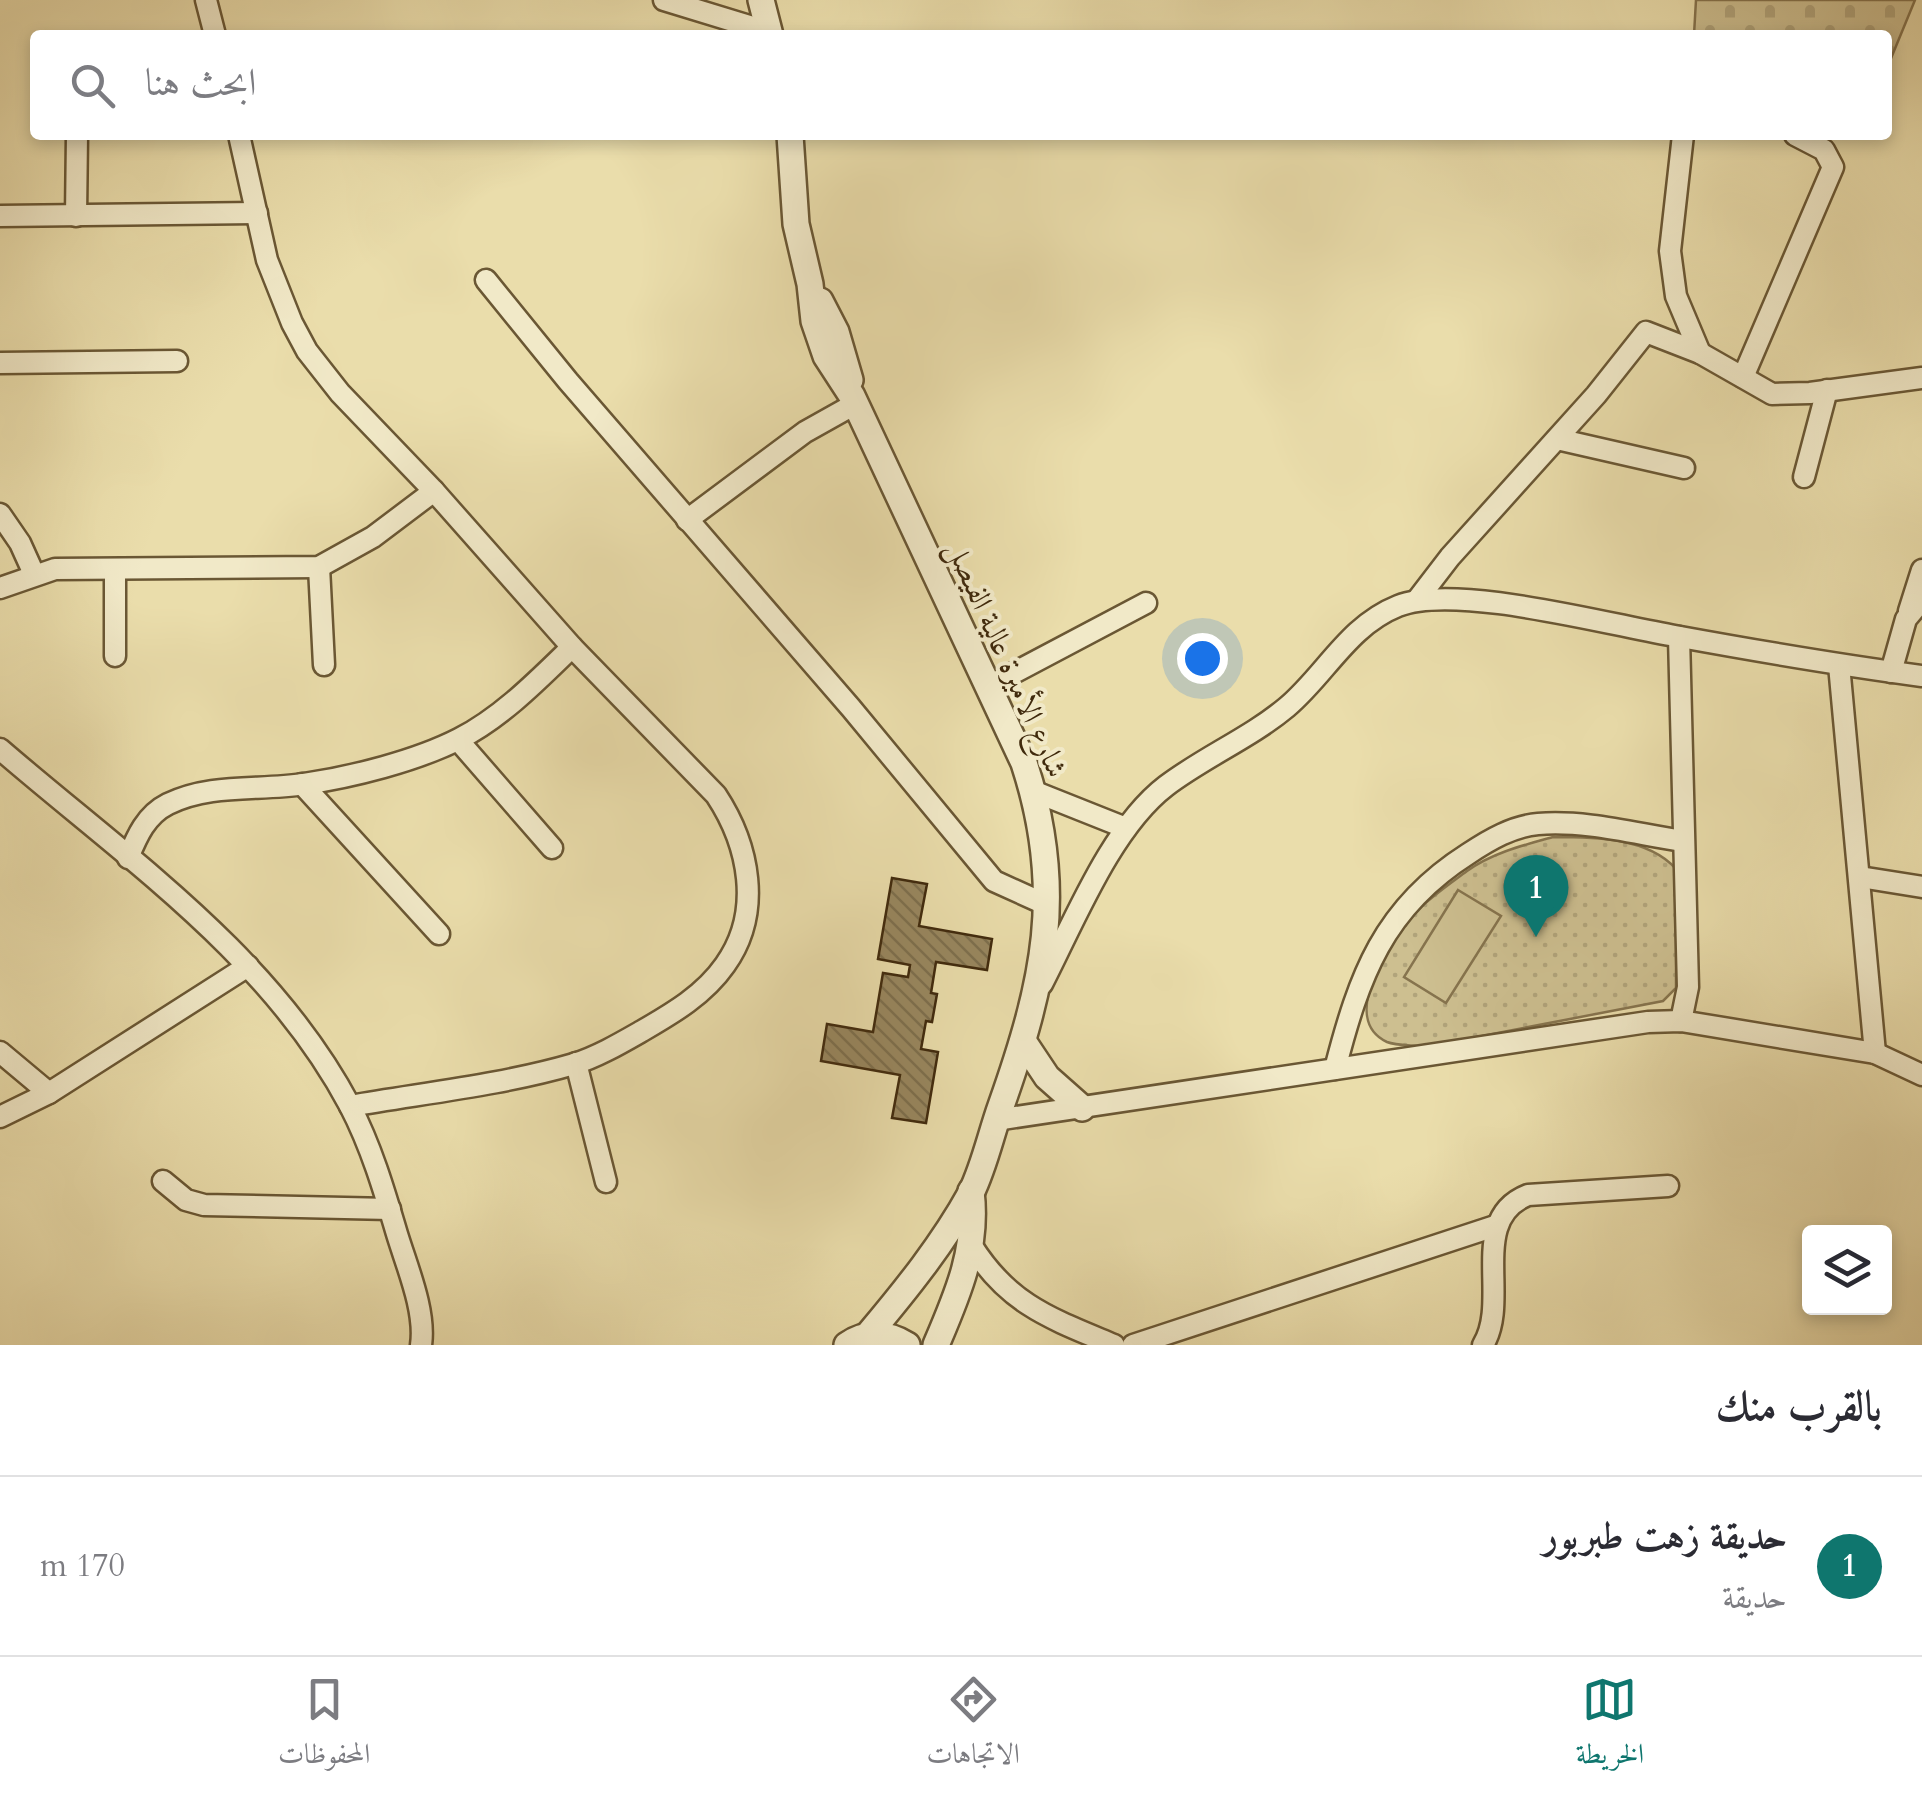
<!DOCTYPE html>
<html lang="ar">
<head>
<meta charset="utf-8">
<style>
  body { margin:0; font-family:Cardo,Amiri,serif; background:#f7f7f7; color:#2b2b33; direction:rtl }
  .controls { position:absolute; right:30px; bottom:30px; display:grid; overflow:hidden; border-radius:10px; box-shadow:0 5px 15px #0003 }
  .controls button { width:90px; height:90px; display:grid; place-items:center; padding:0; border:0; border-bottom:2px solid #e1e1e2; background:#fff; color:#2b2b33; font:50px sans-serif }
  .you { position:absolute; left:1202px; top:658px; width:35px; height:35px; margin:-25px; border:8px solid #fff; border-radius:50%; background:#1a73e8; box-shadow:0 0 0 15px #1a73e833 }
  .badge { display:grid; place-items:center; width:65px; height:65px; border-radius:50%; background:#0f766e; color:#fff; font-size:32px; font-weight:700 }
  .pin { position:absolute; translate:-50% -82px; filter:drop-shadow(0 2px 5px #0008) }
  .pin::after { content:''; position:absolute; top:52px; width:35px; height:30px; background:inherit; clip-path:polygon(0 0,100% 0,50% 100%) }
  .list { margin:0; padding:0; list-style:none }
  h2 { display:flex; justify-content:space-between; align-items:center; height:130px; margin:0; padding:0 40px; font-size:42px }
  h2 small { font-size:32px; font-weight:400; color:#7c7c81 }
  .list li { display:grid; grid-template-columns:65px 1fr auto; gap:30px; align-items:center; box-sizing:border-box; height:180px; padding:0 40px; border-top:2px solid #e1e1e2 }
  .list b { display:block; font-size:38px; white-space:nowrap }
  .list p { margin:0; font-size:32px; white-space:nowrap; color:#7c7c81 }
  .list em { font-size:32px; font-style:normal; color:#7c7c81 }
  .icon { flex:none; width:55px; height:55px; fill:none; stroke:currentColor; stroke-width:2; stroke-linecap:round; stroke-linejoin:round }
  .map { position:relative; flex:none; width:1922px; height:1345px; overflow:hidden; direction:ltr }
  .search { position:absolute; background:#fff; box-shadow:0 5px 15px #0003; left:30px; right:30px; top:30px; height:110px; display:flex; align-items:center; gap:25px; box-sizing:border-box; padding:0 35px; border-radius:10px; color:#7c7c81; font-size:38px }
  .sheet { height:310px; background:#fff }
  nav { display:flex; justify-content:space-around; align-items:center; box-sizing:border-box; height:140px; border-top:2px solid #e1e1e2; background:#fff; font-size:28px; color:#7c7c81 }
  nav a { display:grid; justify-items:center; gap:5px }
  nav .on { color:#0f766e }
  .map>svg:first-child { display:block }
  .grass { fill:url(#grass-dots); stroke:#86744e; stroke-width:2.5 }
  .cemetery { fill:url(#cemetery-stones); stroke:#86744e; stroke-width:2.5 }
  .pitch { fill:#cdbf90; stroke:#86744e; stroke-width:2.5 }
  .building { fill:url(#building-back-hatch); stroke:#402a0d; stroke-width:2.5 }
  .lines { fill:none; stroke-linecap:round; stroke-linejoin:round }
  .minor-casing { stroke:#6a5734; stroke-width:25 }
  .tertiary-casing { stroke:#6a5734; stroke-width:30 }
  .minor { stroke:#f1e9c8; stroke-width:20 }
  .tertiary { stroke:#f1e9c8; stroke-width:25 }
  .labels { text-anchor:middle; stroke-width:8; stroke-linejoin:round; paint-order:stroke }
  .street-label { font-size:30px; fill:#402a0d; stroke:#f1e9c8 }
</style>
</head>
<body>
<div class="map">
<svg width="1922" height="1345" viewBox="0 0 1922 1345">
  <defs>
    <pattern id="grass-dots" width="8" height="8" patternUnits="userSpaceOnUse" patternTransform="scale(2.5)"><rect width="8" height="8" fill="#cdbf90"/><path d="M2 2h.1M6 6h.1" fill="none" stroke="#b1a47b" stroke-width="1.8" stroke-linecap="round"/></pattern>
    <pattern id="cemetery-stones" width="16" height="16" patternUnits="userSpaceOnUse" patternTransform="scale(2.5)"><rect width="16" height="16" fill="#cdbf90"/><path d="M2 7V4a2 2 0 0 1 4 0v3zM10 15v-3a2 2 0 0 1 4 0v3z" fill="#b1a47b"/></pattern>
    <pattern id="building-back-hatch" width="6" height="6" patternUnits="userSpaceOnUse" patternTransform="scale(2.5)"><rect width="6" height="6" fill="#98875f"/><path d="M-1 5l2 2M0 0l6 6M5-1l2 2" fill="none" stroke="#7d6f4d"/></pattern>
  </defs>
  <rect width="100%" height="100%" fill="#eaddab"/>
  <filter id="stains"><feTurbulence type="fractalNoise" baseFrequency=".002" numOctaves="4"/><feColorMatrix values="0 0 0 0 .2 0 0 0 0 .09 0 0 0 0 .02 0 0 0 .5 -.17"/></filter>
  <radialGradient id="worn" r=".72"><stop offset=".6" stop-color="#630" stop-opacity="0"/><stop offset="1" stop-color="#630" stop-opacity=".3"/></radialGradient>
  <path class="grass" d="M1553,837c40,0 95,0 123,32v119l-13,13 -238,46c-11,-2 -28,-1 -38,-5 -51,-24 7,-107 31,-132 14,-14 33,-27 49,-39 25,-18 57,-26 86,-34z"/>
  <path class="cemetery" d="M1696,0h219l-28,68v-33h-193z"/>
  <path class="pitch" d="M1458,890l43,26 -55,87 -42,-26z"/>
  <path class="building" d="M892,878l35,6 -8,42 73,13 -5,31 -51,-8 -5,31 6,1 -5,28 -6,-1 -5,28 17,3 -12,71 -34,-5 8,-43 -79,-14 6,-37 46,8 10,-59 25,4 2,-12 -32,-6z"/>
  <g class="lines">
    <defs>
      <g id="minor">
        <path d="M206,0l9,35"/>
        <path d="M664,0l105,32"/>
        <path d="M239,135l28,125 25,63 15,28 33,42 94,98 138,156 144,148c33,50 47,117 9,170 -21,30 -52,48 -83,66 -21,12 -45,26 -68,33 -72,21 -150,29 -224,42"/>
        <path d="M1683,135l-13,116 6,45 24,57"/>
        <path d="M0,216l257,-3"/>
        <path d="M76,216l1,-81"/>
        <path d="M486,280l82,101 283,327 143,173 53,24"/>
        <path d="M0,363l177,-2"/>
        <path d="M1743,377l90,-210 -9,-17 -29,-15"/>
        <path d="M1557,439l127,29"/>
        <path d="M1804,477l23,-87"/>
        <path d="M0,514l20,29 14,31"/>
        <path d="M687,520l118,-88 50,-28"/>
        <path d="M319,567l5,98"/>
        <path d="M0,588l55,-19 264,-2 54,-30 61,-46"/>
        <path d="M1417,600l33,-43 146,-162 50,-63 54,21 72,41 38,-1 112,-15"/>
        <path d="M1909,611l13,-41"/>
        <path d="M1679,637l9,350 -7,34"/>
        <path d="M115,656v-86"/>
        <path d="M1839,665l36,388"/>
        <path d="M1891,672l15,-53 16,-19"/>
        <path d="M989,686l157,-83"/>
        <path d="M458,740l94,108"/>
        <path d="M0,749c126,109 270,206 350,357 21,40 34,84 47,128 10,33 29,77 24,111"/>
        <path d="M302,784l137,150"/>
        <path d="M1033,791l93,37"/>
        <path d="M128,858c9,-22 18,-43 40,-54 43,-21 91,-13 136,-20 48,-7 112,-23 155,-45 43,-22 79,-59 113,-92"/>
        <path d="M1860,877l62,10"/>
        <path d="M1042,984c32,-62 69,-156 124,-198 38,-29 84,-48 121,-79 39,-33 61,-81 111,-101 57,-23 212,19 277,30 82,15 164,29 247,40"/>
        <path d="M0,1052l49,41"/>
        <path d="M576,1063l30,119"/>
        <path d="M1335,1069c24,-93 48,-161 133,-215 21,-14 45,-28 70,-30 48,-4 98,10 145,17"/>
        <path d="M0,1117l49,-24 199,-127"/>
        <path d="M996,1120l652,-98 33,-1 194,32 47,22"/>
        <path d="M163,1181l23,19 18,5 186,4"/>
        <path d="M972,1246c37,59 80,73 142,99"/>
        <path d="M1133,1345l362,-119"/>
        <path d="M1483,1345c28,-45 -16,-126 45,-150l140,-9"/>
      </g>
      <g id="tertiary">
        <path d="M761,0l9,35"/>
        <path d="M790,135l6,89 14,60 4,37 12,35 26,40 172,367c42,128 20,221 -23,343 -10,28 -17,61 -30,87 -28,51 -66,98 -103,142"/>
        <path d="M820,301l16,31 14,48"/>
        <path d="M1023,1041l24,36 35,31"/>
        <path d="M847,1345c20,-14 41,-12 60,0"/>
        <path d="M936,1345c22,-51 42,-97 35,-154"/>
      </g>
    </defs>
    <use href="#minor" class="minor-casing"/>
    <use href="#tertiary" class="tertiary-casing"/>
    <use href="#minor" class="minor"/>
    <use href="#tertiary" class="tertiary"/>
  </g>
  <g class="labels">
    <g class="street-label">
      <text transform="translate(1007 659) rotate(66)" y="10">شارع الأميرة عالية الفيصل</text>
    </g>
  </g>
  <rect width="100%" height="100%" filter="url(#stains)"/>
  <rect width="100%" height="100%" fill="url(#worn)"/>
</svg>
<div class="controls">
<button><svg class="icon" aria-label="layers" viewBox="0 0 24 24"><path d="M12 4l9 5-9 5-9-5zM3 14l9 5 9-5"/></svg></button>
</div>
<div class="you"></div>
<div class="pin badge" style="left:1536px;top:937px">1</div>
<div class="search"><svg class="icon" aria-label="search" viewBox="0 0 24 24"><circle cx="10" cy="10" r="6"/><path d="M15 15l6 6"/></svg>ابحث هنا</div>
</div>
<section class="sheet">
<h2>بالقرب منك<small></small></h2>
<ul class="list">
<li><span class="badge">1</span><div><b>حديقة زهت طبربور</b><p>حديقة</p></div><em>170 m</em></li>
</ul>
</section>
<nav>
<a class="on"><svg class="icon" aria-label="map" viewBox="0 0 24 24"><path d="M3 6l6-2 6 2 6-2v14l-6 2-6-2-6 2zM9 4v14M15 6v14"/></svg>الخريطة</a>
<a><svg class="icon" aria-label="directions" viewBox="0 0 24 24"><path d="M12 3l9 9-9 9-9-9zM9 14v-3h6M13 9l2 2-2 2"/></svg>الاتجاهات</a>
<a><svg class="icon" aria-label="saved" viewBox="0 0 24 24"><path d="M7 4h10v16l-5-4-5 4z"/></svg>المحفوظات</a>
</nav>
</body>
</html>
